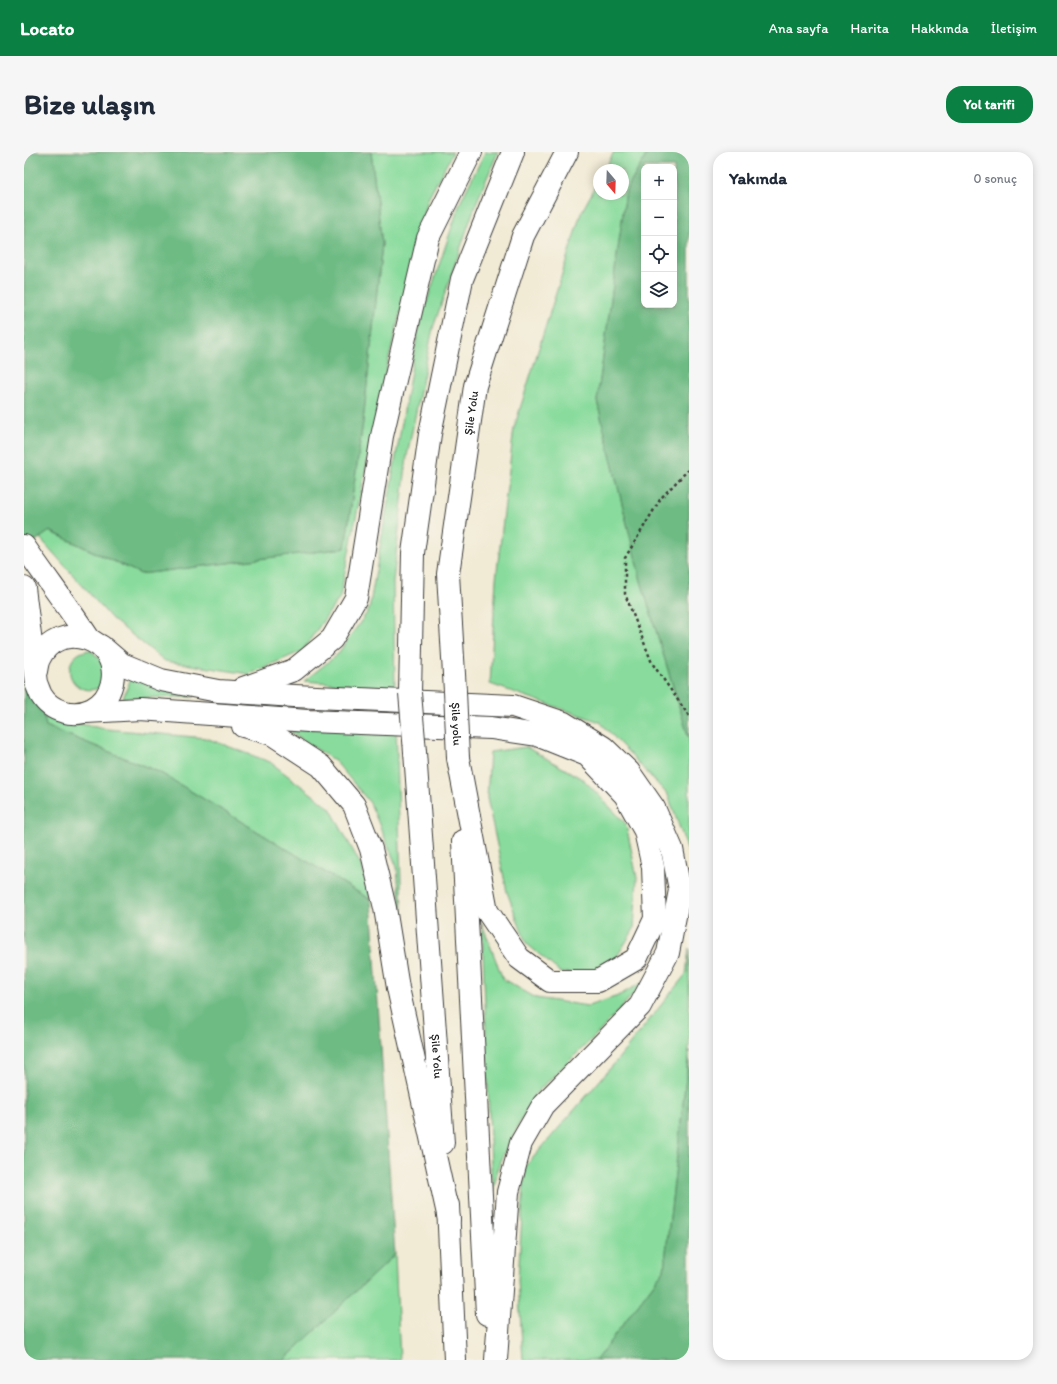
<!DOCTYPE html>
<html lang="tr">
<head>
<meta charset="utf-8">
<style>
  body { margin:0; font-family:Itim,sans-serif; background:#f6f6f7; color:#1f2937 }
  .controls { position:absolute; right:12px; top:12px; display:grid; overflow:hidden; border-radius:8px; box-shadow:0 2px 10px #0003 }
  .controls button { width:36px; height:36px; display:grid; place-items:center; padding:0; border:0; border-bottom:1px solid #e0e1e3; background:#fff; color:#1f2937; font:20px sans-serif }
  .compass { position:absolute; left:569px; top:12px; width:36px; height:36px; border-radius:50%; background:#fff; box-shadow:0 2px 10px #0003; rotate:161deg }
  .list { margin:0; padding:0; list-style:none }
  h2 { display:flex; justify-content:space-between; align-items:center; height:52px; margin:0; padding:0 16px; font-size:17px }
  h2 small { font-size:13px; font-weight:400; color:#747a83 }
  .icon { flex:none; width:22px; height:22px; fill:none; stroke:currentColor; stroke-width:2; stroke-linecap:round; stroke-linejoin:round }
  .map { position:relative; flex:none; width:665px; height:1208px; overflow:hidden; border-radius:16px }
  header { display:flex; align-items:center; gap:24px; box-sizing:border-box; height:56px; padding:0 20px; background:#0b8043; color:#fff }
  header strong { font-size:19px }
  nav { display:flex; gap:22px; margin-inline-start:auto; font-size:14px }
  .intro { display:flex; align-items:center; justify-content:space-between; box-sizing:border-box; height:96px; padding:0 24px }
  h1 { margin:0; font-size:28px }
  .button { padding:10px 18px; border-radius:16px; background:#0b8043; color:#fff; font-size:14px; font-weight:700 }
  main { display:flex; gap:24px; padding:0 24px }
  aside { flex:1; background:#fff; border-radius:16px; box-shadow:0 2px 10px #0003 }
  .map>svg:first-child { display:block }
  .green { fill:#88db9c; stroke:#527c5c }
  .forest { fill:#6ebb84; stroke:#456c50; fill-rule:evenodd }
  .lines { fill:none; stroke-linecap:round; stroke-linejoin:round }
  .secondary-casing { stroke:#3c3b38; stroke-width:24 }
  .highway-casing { stroke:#3c3b38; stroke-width:24 }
  .path { stroke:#3c3b38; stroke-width:2.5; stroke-dasharray:3 3; stroke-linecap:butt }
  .secondary { stroke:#fff; stroke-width:22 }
  .highway { stroke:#fff; stroke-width:22 }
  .highway-bridge-casing { stroke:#3c3b38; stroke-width:24; stroke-linecap:butt }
  .highway-bridge { stroke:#fff; stroke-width:22 }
  .labels { text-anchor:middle; stroke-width:4; stroke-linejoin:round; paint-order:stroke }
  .street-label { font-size:12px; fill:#1c1c1c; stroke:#f7f3e8 }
</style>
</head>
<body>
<header>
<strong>Locato</strong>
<nav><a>Ana sayfa</a><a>Harita</a><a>Hakkında</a><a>İletişim</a></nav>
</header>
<div class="intro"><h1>Bize ulaşın</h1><a class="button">Yol tarifi</a></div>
<main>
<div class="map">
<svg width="665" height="1208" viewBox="0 0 665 1208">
  <rect width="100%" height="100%" fill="#f7f3e8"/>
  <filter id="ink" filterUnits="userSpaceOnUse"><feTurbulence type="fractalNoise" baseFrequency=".025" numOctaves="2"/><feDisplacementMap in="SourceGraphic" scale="8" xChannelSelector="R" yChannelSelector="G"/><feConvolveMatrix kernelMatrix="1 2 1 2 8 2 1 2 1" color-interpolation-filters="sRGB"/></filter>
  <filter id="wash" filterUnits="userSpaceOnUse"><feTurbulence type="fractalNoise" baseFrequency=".012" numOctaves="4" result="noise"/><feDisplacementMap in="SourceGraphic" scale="16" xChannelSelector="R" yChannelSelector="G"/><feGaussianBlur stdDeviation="0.9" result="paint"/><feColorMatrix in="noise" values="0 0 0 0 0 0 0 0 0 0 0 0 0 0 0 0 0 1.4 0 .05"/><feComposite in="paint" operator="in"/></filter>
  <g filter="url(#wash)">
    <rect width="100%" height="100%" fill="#f1ead4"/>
    <g class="green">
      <path d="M347,0h82l-25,47 -45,184 -43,214 -38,54 -53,23 -84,-13 -53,-42 -72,-81 9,-7 92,43 204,-26 18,-126 19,-178z"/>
      <path d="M461,0h13l-23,54 -42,122 -26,128 -14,126 2,106 -91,-7 33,-26 32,-45 50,-285 41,-122z"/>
      <path d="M590,0h34l-22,39 -29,210 44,180 48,158v115l-21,-59 -68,-73 -110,-38 6,-105 18,-151 67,-215 18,-33v14h24v-24h-19z"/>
      <path d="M66,498l19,16 -10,22c-32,11 -42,-34 -9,-38z"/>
      <path d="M110,519l60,26 -71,1z"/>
      <path d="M20,565l62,12 100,9 64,24 60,46 32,59 9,33 -212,-128 -113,-46z"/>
      <path d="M254,571l118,3 7,218 -6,-77 -27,-64 -34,-41z"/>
      <path d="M502,595l58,33 42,44 11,54 -3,51 -26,42 -47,2 -35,-30 -19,-51 -20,-94 3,-46z"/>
      <path d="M458,772l21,55 33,19 52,8 30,-10 27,-15 -44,49 -67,65 -34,66 -8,33z"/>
      <path d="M665,796v103l-25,219 -68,90h-73l-5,-80 7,-113 89,-103 72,-90z"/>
      <path d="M371,1102l5,106h-116z"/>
    </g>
    <g class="forest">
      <path d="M0,0h347l11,92 -19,178 -18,126 -204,26 -91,-43 -26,18z"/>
      <path d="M624,0h41v587l-48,-158 -44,-180 29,-210zM620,15h30v138h-30z"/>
      <path d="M0,473l22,101 113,46 212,128 24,354 -111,106h-260z"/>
      <path d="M665,899v309h-93l68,-90z"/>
    </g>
  </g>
  <g filter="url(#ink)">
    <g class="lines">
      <defs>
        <g id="secondary">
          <path d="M0,394c22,32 45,62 66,94"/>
          <path d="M0,436l12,95c2,4 3,8 5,12 10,17 33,23 51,14 10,-5 17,-14 20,-26 9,-45 -54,-65 -73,-24 -2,4 -2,8 -3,12"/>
        </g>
        <g id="highway">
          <path d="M77,494l21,18 39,16 57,11 76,5 219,10 51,17 39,24 26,25 25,36 18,41 8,41 -12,63 -28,53 -97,99 -22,38 -13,49 -12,168"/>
          <path d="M219,536l51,-18 38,-31 24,-41 26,-162 46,-198 43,-86"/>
          <path id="s1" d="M431,539l-7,-117 27,-188 48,-150 44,-84"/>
          <path d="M386,541l3,-140 17,-119 32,-155 51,-127"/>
          <path d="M62,560l54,-3 168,12 183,7 46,7 50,20 38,40 20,36 8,36 2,52 -19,40 -38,22h-48l-31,-23 -32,-47 -29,-153"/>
          <path d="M219,574l29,8 49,32 33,39 17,44 14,59 13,80 51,231"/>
          <path id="s2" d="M391,600l28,391"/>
          <path d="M439,689l24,473"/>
          <path d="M424,1053l7,155"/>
        </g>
      </defs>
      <use href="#secondary" class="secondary-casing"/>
      <use href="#highway" class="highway-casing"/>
      <path class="path" d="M665,317l-28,29 -36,60v36l27,69 37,53"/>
      <use href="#secondary" class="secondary"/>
      <use href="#highway" class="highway"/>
      <defs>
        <g id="highway-bridge">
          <path id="s3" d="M431,539l3,67"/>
          <path d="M386,541l5,59"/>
        </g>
      </defs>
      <use href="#highway-bridge" class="highway-bridge-casing"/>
      <use href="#highway-bridge" class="highway-bridge"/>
    </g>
  </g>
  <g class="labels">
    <g class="street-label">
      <text dy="4" stroke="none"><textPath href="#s1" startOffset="280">Şile Yolu</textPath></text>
      <text dy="4" stroke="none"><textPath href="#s3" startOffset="33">Şile yolu</textPath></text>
      <text dy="4" stroke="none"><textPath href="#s2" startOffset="305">Şile Yolu</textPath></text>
    </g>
  </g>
</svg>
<div class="controls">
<button>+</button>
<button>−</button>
<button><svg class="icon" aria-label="locate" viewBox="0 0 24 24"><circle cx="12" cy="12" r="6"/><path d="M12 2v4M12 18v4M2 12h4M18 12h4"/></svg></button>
<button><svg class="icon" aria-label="layers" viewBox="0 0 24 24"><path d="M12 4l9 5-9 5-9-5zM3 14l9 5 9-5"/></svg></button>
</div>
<svg class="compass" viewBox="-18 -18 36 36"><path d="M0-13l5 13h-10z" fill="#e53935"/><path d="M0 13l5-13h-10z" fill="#747a83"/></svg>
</div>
<aside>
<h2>Yakında<small>0 sonuç</small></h2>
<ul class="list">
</ul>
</aside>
</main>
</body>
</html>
